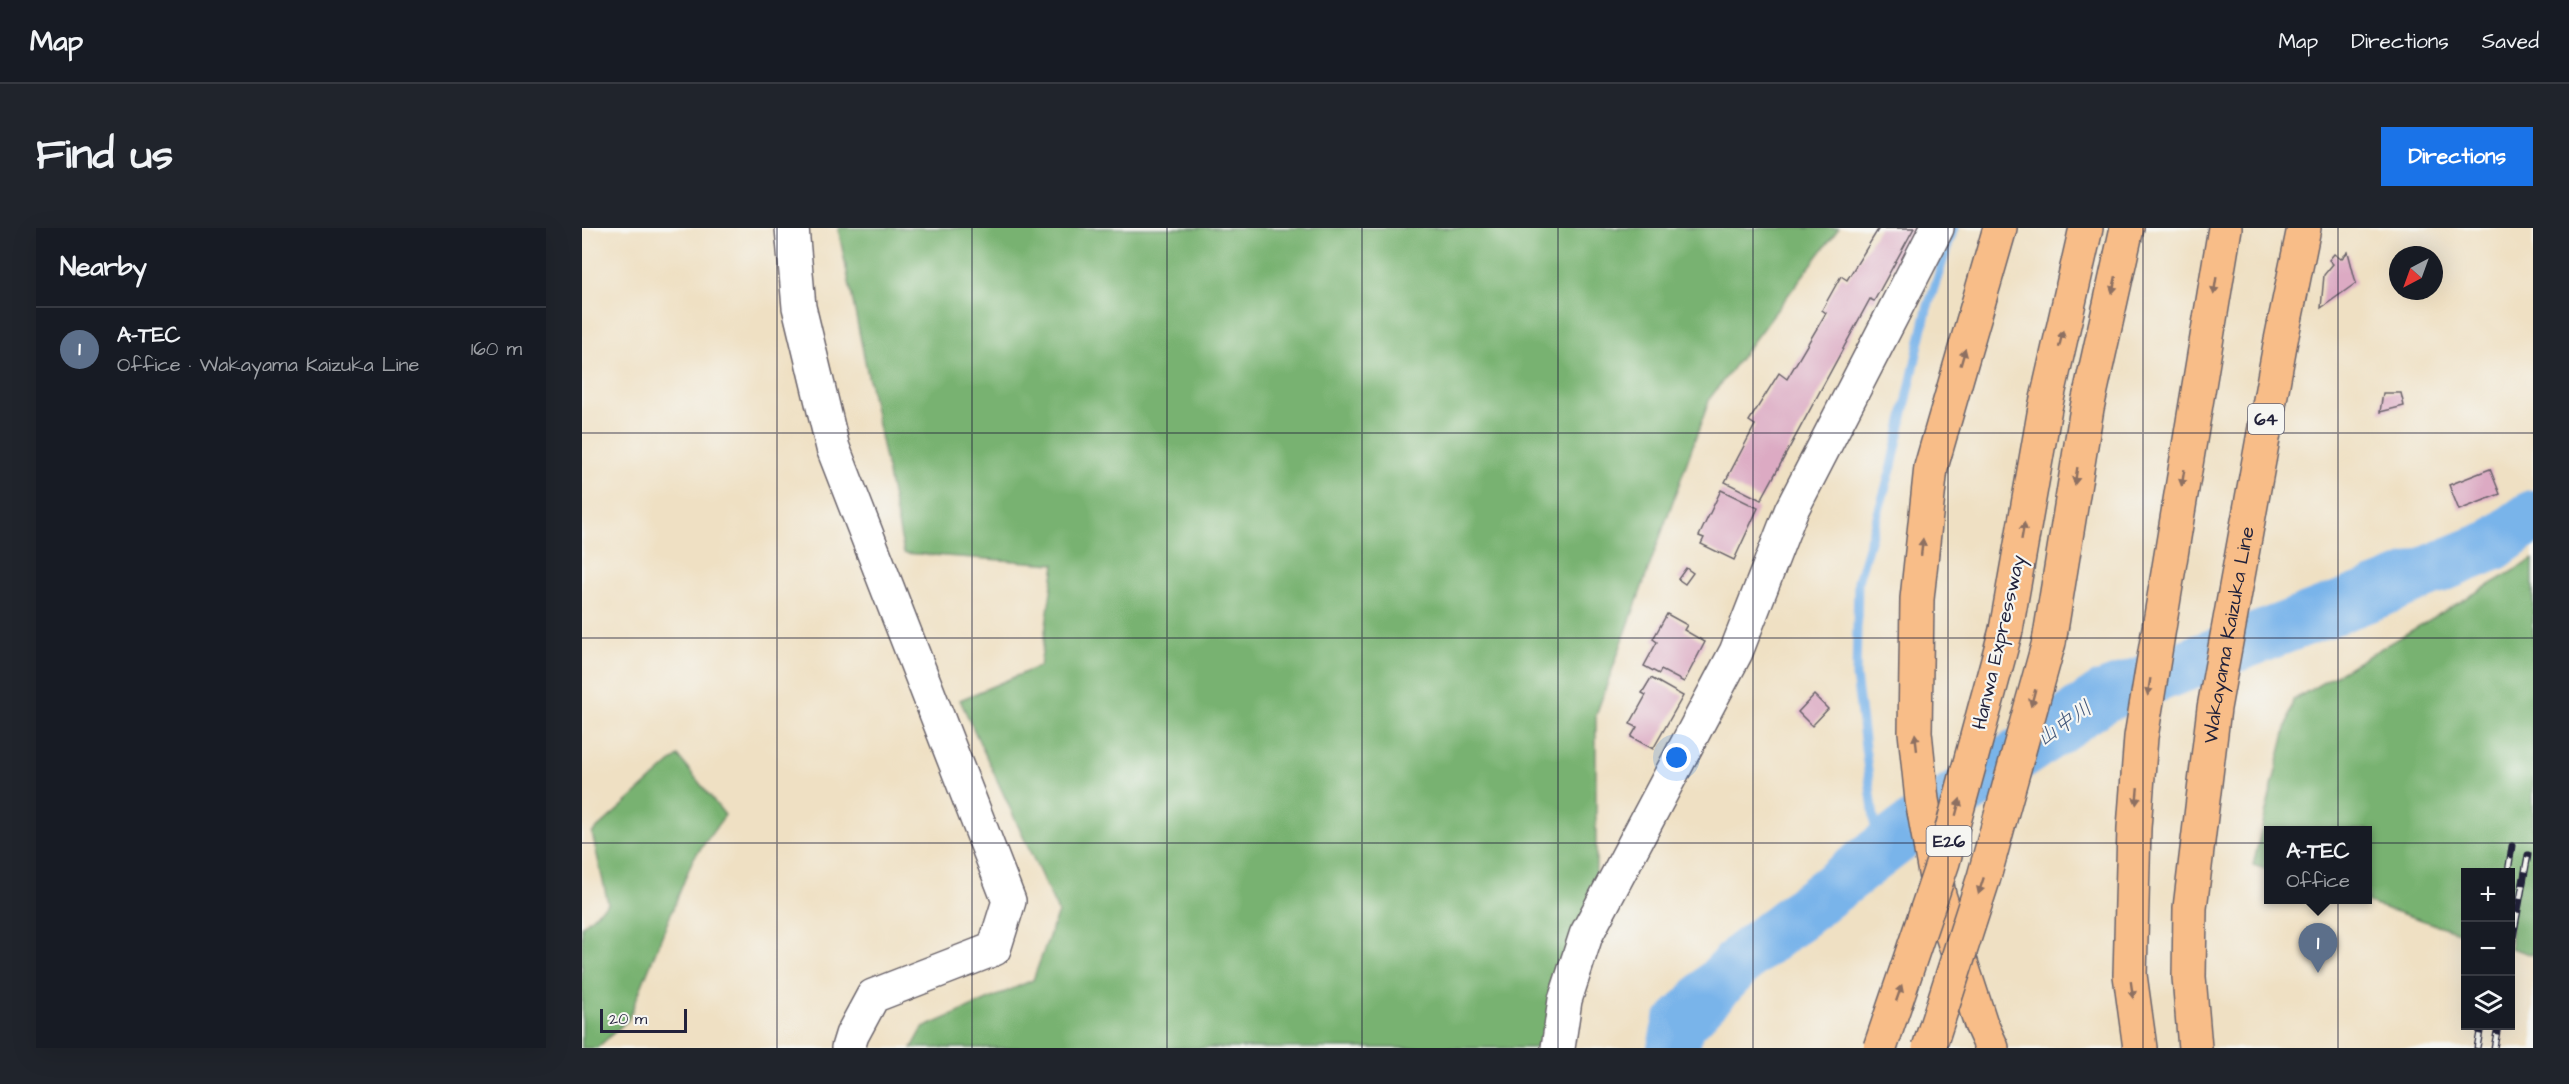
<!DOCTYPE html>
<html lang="en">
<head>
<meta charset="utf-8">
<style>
  body { margin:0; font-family:"Architects Daughter","Klee One",sans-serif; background:#20242c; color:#f1f3f6 }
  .controls { position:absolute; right:18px; bottom:18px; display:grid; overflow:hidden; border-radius:0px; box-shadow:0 6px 24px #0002 }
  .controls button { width:54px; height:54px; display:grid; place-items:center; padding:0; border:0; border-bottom:2px solid #363941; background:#171b24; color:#f1f3f6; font:30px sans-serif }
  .compass { position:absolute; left:1807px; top:18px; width:54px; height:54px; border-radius:50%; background:#171b24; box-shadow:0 6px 24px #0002; rotate:221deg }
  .scale { position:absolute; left:18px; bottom:15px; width:87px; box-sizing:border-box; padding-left:6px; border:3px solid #22223b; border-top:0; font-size:16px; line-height:21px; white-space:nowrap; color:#22223b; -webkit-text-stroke:4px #f6f6f2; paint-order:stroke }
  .you { position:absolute; left:1095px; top:530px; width:21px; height:21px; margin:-15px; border:4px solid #fff; border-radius:50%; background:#1a73e8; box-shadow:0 0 0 9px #1a73e833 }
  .badge { display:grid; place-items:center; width:39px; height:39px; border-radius:50%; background:#1a73e8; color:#fff; font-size:20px; font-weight:700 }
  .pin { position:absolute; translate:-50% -50px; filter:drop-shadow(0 2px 3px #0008) }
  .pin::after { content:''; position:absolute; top:32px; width:21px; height:18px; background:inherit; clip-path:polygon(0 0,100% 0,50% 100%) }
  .popup { position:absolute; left:1682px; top:598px; width:108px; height:78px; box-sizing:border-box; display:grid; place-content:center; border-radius:0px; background:#171b24; filter:drop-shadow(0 2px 4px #0005); font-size:20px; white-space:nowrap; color:#9ea1a6 }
  .popup b { font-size:22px; color:#f1f3f6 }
  .popup::after { content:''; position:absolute; left:50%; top:100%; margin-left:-12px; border:12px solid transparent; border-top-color:#171b24 }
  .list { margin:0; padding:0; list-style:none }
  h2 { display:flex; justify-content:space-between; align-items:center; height:78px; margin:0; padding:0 24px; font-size:26px }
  h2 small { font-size:20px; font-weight:400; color:#9ea1a6 }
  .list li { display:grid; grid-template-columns:39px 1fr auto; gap:18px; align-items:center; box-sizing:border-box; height:84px; padding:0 24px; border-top:2px solid #363941 }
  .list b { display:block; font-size:22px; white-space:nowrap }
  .list p { margin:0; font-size:20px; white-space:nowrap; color:#9ea1a6 }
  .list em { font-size:20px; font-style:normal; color:#9ea1a6 }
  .icon { flex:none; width:33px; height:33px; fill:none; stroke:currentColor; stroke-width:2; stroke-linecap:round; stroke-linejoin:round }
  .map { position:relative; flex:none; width:1951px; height:820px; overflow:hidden; border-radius:0px }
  header { display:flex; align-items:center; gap:36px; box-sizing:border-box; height:84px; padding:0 30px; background:#171b24; border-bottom:2px solid #363941 }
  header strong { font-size:28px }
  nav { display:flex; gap:33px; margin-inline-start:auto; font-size:21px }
  .intro { display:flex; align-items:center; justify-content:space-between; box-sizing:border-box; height:144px; padding:0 36px }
  h1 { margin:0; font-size:42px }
  .button { padding:15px 27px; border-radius:0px; background:#1a73e8; color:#fff; font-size:21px; font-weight:700 }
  main { display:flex; gap:36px; padding:0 36px }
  aside { flex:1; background:#171b24; border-radius:0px; box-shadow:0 6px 24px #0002 }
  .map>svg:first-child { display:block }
  .forest { fill:#78b271; stroke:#4d6a56; stroke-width:1.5 }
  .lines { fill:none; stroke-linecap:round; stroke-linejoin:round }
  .stream { stroke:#79b4ea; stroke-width:9 }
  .river { stroke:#79b4ea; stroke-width:52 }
  .building { fill:#dcaac3 }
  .minor-casing { stroke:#6a646b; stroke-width:36 }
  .major-casing { stroke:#6a646b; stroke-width:36 }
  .highway-casing { stroke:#6a646b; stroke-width:36 }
  .minor { stroke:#fff; stroke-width:33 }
  .major { stroke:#f8bd88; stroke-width:33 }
  .highway { stroke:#f8bd88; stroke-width:33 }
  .rail-casing { stroke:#22223b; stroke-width:7 }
  .rail { stroke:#f6f6f2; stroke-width:4.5; stroke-dasharray:14; stroke-linecap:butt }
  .highway-bridge-casing { stroke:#6a646b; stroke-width:36; stroke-linecap:butt }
  .highway-bridge { stroke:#f8bd88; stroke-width:33 }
  .oneway { fill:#8d7062 }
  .grid { fill:none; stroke:#22223b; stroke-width:1.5; stroke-opacity:0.55 }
  .labels { text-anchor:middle; stroke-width:4.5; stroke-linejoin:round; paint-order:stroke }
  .shield { fill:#f6f6f2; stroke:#626272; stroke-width:1.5 }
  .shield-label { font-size:18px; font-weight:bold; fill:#22223b }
  .street-label { font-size:20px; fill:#22223b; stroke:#f6f6f2 }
  .water-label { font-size:21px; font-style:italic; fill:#405578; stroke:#f6f6f2 }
</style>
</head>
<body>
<header>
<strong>Map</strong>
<nav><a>Map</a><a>Directions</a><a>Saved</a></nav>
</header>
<div class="intro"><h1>Find us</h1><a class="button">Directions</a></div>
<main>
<aside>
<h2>Nearby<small></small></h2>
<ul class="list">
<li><span class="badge" style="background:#5c6f8a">1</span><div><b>A-TEC</b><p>Office · Wakayama Kaizuka Line</p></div><em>160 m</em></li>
</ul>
</aside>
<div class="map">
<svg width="1951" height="820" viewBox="0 0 1951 820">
  <rect width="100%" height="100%" fill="#f6f6f2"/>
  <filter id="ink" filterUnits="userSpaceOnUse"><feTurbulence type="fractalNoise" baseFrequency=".0167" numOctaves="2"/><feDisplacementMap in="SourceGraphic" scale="12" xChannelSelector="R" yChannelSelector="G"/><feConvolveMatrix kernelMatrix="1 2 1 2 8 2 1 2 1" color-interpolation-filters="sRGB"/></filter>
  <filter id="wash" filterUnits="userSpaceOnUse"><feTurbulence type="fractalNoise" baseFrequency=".008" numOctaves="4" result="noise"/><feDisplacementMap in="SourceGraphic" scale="24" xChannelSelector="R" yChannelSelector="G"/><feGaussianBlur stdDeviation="1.35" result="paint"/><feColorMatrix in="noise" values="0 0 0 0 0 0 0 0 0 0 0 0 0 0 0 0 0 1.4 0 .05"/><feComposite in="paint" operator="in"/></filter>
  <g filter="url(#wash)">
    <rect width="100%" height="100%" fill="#efe0c3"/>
    <g class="forest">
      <path d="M256,0h1001l-129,170 -114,317v206l-58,127h-626l11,-20 110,-48 25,-68 -98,-212 80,-34 15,-102 -151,-11z"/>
      <path d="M1951,331v396l-22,-7 -1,-76h-44l-1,62 -106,-34h9v-70h-100v40l-15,-5 40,-165z"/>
      <path d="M96,528l47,59 -32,44 -65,161 -31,28h-15v-122l26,-23 -16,-70z"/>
    </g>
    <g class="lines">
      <path class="stream" d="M1299,622l-6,-24 -19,-150 2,-95 34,-115 35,-157 27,-81"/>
      <path class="river" d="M1091,820l5,-22 66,-69 160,-124 199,-136 278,-106 112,-46 40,-29"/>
    </g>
    <g id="blocks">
      <g class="building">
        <path d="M1297,0h35l-40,73 -4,-2 -109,201 -36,-18 30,-57 -6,-4 30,-48 8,6 39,-66 -4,-3 19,-34 6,4z"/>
        <path d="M1766,24l8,31 -35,25 3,-33 9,-11 -4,-4 5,-6 7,5z"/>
        <path d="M1801,165h18l3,13 -24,6z"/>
        <path d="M1908,241l10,25 -41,16 -10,-25z"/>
        <path d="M1139,262l37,18 -24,52 -33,-16 3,-6 -5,-2z"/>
        <path d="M1104,340l7,5 -8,11 -7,-5z"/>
        <path d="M1085,386l20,11 -3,5 21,12 -21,40 -23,-12 -2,4 -15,-8 13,-24 -4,-3z"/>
        <path d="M1069,450l32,18 -30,53 -22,-12 6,-10 -7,-3 16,-29 -4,-2z"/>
        <path d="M1232,467l14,14 -16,17 -14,-14z"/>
      </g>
    </g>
  </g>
  <g filter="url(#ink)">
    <use href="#blocks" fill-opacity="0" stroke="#6a646b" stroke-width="1.5"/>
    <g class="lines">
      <defs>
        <g id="minor">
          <path d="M210,0l7,79 34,141 176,453 -15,48 -121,47 -21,39 -4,13"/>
          <path d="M976,820l7,-48 21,-65 150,-283 55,-141 146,-283"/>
        </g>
        <g id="major">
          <path id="s1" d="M1613,820l-6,-71 1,-69 24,-200 66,-363 24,-117"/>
        </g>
        <g id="highway">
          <path d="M1424,402l39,-222 41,-180"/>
          <path d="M1467,414l38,-234 40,-180"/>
          <path d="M1410,820l-11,-24 -42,-129 -17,-95 -7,-68 2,-133 14,-132 69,-239"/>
          <path d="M1558,820l-10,-73 4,-147 7,-91 84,-509"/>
        </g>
      </defs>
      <use href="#minor" class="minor-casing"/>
      <use href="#major" class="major-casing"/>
      <use href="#highway" class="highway-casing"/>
      <use href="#minor" class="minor"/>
      <use href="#major" class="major"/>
      <use href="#highway" class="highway"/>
      <defs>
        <g id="rail">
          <path d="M1926,644l4,-26"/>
          <path d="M1928,726l18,-99"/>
          <path d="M1895,820l4,-22"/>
          <path d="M1912,820l4,-22"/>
        </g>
      </defs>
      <use href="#rail" class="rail-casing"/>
      <use href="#rail" class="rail"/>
      <defs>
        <g id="highway-bridge">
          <path d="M1298,820l63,-186 63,-232"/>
          <path d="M1347,820l55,-171 65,-235"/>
        </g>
      </defs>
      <use href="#highway-bridge" class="highway-bridge-casing"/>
      <use href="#highway-bridge" class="highway-bridge"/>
    </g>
    <defs><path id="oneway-solid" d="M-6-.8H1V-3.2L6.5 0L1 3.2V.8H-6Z" transform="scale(1.5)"/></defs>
    <g class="oneway">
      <use href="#oneway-solid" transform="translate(1532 57) rotate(102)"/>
      <use href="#oneway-solid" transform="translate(1633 58) rotate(99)"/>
      <use href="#oneway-solid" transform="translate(1479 111) rotate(-77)"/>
      <use href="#oneway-solid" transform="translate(1381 129) rotate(-74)"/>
      <use href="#oneway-solid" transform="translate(1494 248) rotate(99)"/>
      <use href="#oneway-solid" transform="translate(1601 250) rotate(99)"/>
      <use href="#oneway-solid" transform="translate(1441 303) rotate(-80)"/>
      <use href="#oneway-solid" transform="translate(1340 319) rotate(-84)"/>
      <use href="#oneway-solid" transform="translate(1567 459) rotate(99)"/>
      <use href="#oneway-solid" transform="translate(1451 470) rotate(105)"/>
      <use href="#oneway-solid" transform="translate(1334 514) rotate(-96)"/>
      <use href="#oneway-solid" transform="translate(1555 568) rotate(95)"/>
      <use href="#oneway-solid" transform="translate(1376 579) rotate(-75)"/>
      <use href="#oneway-solid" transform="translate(1399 658) rotate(108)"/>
      <use href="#oneway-solid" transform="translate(1550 762) rotate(82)"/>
      <use href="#oneway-solid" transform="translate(1317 765) rotate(-71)"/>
    </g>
  </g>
  <path class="grid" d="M195,0v820M390,0v820M585,0v820M780,0v820M976,0v820M1171,0v820M1366,0v820M1561,0v820M1756,0v820M0,205h1951M0,410h1951M0,615h1951"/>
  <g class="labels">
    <g class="shield">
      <rect x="1666" y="176" width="36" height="30" rx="4.5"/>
      <rect x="1344.5" y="598" width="45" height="30" rx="4.5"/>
    </g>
    <g class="shield-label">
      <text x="1684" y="197">64</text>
      <text x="1367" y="619">E26</text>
    </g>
    <g class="street-label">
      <text dy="7" stroke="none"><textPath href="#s1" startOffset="416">Wakayama Kaizuka Line</textPath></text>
      <text transform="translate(1416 414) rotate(-77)" y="7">Hanwa Expressway</text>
    </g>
    <g class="water-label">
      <text transform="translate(1482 495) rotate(-35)" y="7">山中川</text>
    </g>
  </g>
</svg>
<div class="controls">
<button>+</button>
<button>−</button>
<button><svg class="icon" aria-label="layers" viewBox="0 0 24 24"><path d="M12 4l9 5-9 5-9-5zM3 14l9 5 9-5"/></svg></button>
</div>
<svg class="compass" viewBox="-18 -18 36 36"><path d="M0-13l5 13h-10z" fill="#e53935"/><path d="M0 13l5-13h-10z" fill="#9ea1a6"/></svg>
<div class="scale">20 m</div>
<div class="you"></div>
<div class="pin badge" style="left:1736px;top:745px;background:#5c6f8a">1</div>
<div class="popup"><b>A-TEC</b>Office</div>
</div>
</main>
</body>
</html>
